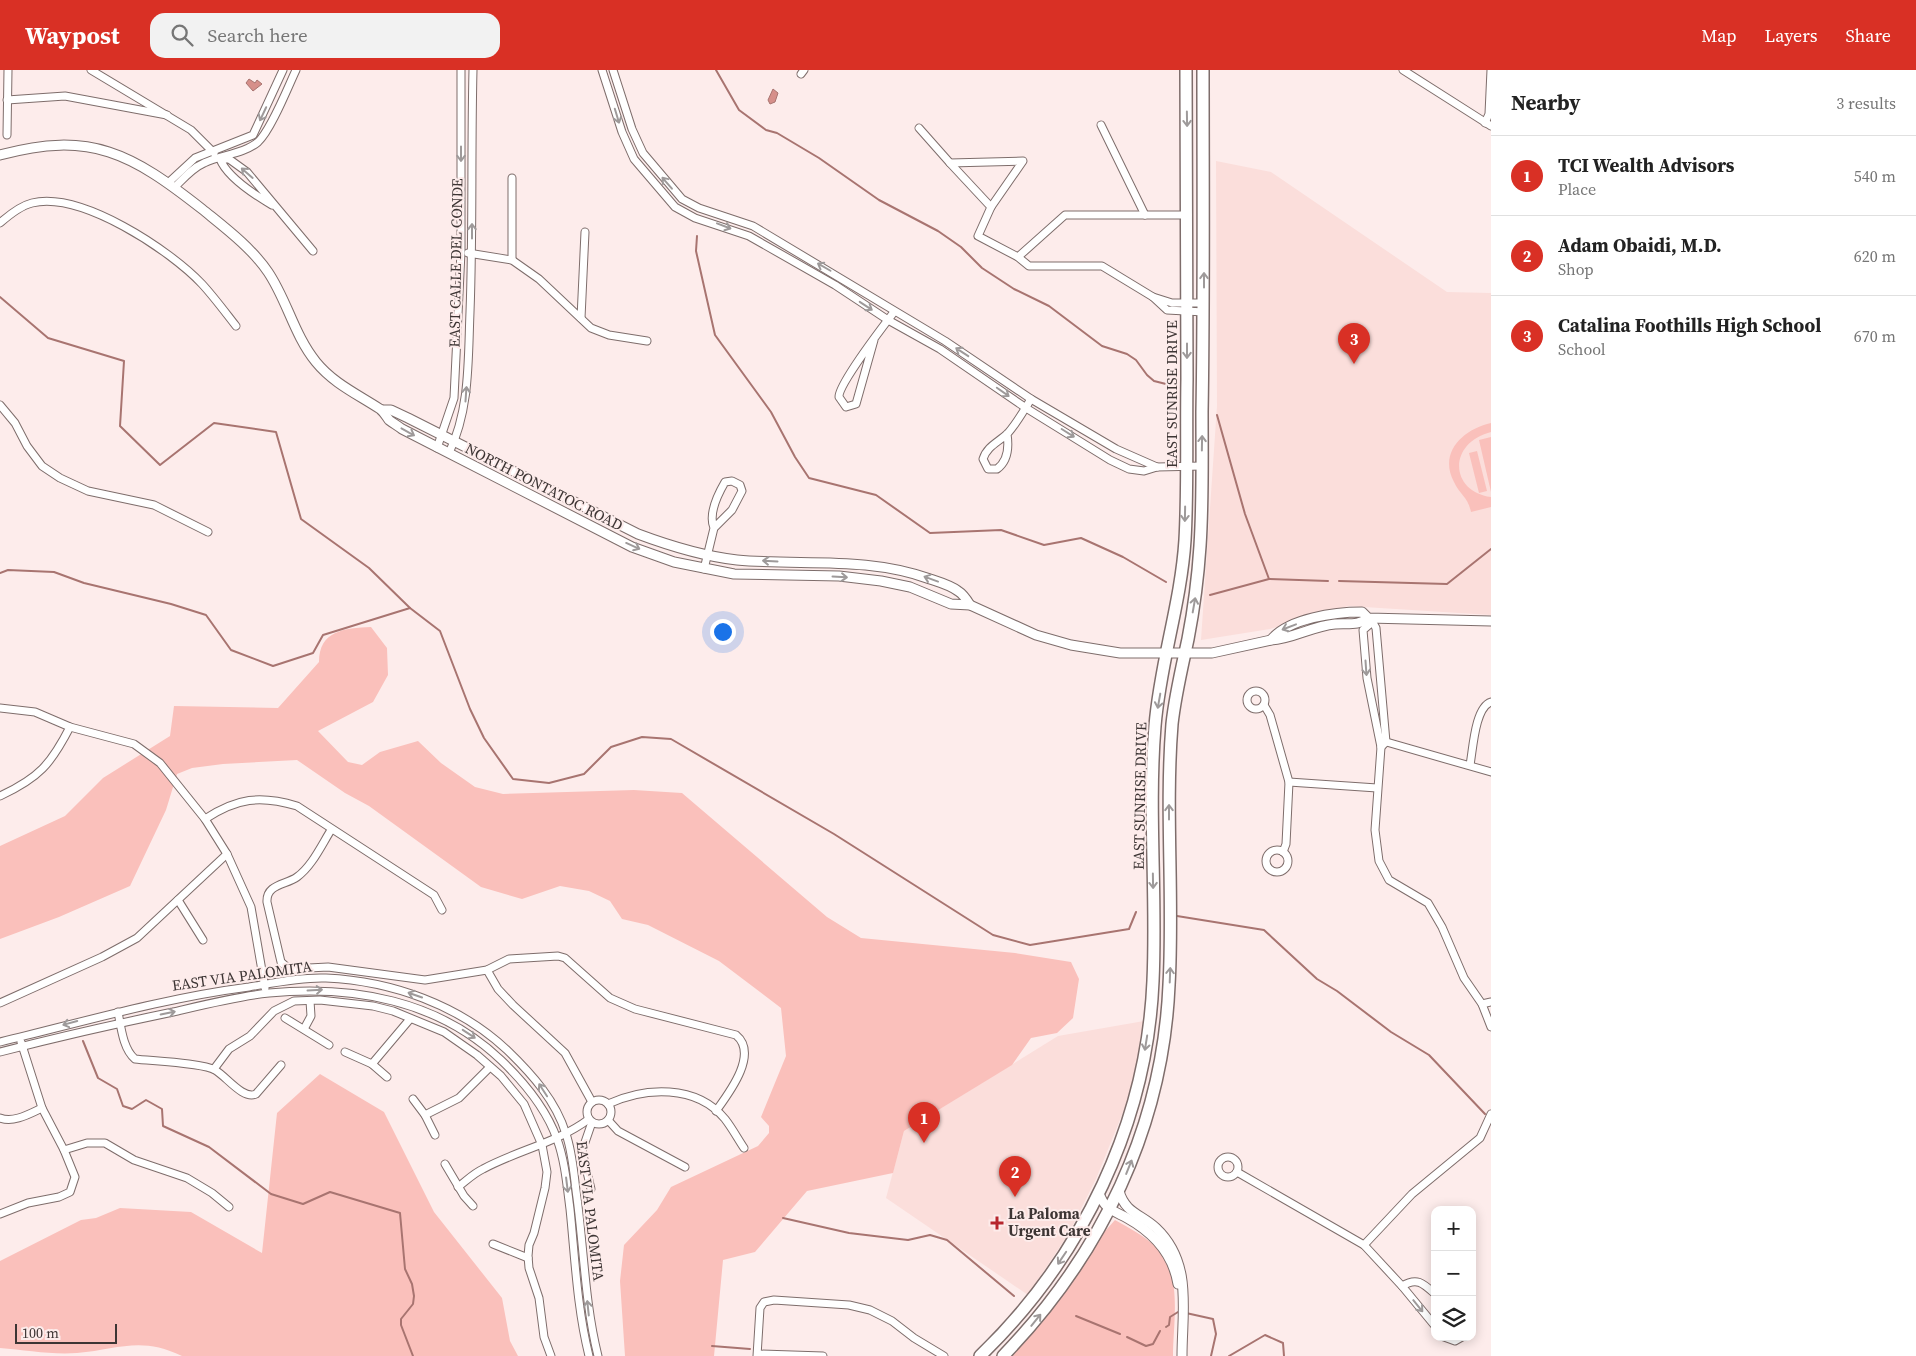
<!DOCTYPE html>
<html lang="en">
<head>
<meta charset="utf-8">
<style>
  body { margin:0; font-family:"Source Serif 4",serif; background:#f2f2f2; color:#222 }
  .controls { position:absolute; right:15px; bottom:15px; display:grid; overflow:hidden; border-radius:10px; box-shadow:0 2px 12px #0003 }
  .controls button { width:45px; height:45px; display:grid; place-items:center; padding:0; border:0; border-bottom:1px solid #e0e0e0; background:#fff; color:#222; font:25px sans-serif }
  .scale { position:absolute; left:15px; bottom:12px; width:102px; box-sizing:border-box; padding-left:5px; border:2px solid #3d3534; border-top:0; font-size:14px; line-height:18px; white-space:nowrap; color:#3d3534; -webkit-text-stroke:4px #fdeceb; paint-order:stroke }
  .you { position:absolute; left:722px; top:561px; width:18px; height:18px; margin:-12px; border:4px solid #fff; border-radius:50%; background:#1a73e8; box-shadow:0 0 0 8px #1a73e833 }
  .badge { display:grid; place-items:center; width:32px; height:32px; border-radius:50%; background:#d93025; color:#fff; font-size:16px; font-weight:700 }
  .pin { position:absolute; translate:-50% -41px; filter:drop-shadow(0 1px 2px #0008) }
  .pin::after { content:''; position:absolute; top:26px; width:18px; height:15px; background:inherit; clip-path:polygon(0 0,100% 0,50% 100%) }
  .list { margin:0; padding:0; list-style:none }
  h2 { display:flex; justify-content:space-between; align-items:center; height:65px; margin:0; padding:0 20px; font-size:21px }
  h2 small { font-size:16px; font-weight:400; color:#767676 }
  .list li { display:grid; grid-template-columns:32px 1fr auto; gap:15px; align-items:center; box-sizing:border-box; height:80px; padding:0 20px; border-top:1px solid #e0e0e0 }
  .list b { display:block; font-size:19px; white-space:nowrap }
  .list p { margin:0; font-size:16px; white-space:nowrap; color:#767676 }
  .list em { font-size:16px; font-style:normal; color:#767676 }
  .icon { flex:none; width:28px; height:28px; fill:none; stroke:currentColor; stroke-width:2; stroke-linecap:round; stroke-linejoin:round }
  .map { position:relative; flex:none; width:1491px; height:1286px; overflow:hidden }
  header { display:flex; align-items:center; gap:30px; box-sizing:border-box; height:70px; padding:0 25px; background:#d93025; color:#fff }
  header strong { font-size:24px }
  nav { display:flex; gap:28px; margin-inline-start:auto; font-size:18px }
  .search { width:350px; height:45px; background:#f2f2f2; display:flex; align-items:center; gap:12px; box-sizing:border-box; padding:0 18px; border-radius:15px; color:#767676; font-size:19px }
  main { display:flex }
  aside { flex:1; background:#fff }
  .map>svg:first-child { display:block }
  .built { fill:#fbdedb }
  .green { fill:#fac0bb }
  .water { fill:#d68f8a; stroke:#a87470 }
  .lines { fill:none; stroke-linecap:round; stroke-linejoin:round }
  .stream { stroke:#a87470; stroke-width:2 }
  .minor-casing { stroke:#7e6d6b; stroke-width:9 }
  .tertiary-casing { stroke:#7e6d6b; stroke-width:11 }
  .primary-casing { stroke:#7e6d6b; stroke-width:14 }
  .minor { stroke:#fff; stroke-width:7 }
  .tertiary { stroke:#fff; stroke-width:9 }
  .primary { stroke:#fff; stroke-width:11 }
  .oneway { stroke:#9e9a9a }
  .poi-dot { fill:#b7262d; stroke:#fdeceb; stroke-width:2 }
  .labels { text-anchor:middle; stroke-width:4; stroke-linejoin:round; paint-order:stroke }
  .street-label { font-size:15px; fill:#3d3534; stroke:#fdeceb }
  .poi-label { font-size:15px; font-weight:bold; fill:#3d3534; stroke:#fdeceb; text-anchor:start }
</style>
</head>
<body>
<header>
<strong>Waypost</strong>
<div class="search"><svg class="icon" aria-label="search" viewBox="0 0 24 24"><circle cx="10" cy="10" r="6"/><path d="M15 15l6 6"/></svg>Search here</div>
<nav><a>Map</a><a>Layers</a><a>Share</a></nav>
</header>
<main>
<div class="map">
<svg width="1491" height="1286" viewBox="0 0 1491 1286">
  <rect width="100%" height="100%" fill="#fdeceb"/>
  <g class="built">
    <path d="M1216,91l55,11 176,120 44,1v322l-143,-9 -78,23 -69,11 16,-234z"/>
    <path d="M1144,951l-6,40 -10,39 -32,79 -27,54 -41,62 -142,-97 18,-67 154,-95z"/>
  </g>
  <g class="green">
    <path d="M1491,353v9c-43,11 -42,59 0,65v10l-20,5c-3,-15 -11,-17 -17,-30 -16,-30 10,-53 37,-59z"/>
    <path d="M1491,367v55l-12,-52z"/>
    <path d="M1477,381l10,40 -8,2 -10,-40z"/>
    <path d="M371,557l16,21 1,27 -15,27 -55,29 30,31 14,3 18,-13 38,-11 23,22 34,24 28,7 131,-4 48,3 145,124 34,21 154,15 56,9 8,17 -6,39 -16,15 -26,5 -19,27 -108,66 -11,42 -86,18 -52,61 -32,8 -9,96h-89l-5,-75 4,-36 33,-35 14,-23 87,-41 11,-13v-7l-8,-9 25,-61 -5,-48 -62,-47 -71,-36 -26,-6 -12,-18 -21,-10 -29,-5 -38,13 -41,-12 -112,-81 -24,-13 -48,-33 -74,4 -31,4 -15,6 -11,36 -36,76 -71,31 -59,22v-93l65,-30 38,-38 67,-42 4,-30 104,2 41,-46c0,-31 25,-34 52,-35z"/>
    <path d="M320,1004l64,38 50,100 68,86 8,43 8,15h-336c-41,-20 -63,-7 -105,-3 -25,2 -52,-3 -77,-5v-87l81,-41 15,-2 24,-10 71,4 71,41 15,-140z"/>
    <path d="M1115,1150c14,8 30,16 42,28 26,26 16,75 16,108h-170l86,-107z"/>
  </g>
  <g class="water">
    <path d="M249,9l6,4 2,-3 5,4 -9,7 -7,-8z"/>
    <path d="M773,19l5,4 -3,9 -5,2 -2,-4z"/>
  </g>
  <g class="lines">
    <g class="stream">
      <path d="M716,0l23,40 27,20 11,3 42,25 60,42 59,31 23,16 21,21 32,21 35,17 53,40 25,8 9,6 11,15 7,6 12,3"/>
      <path d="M697,166l-1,15 19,84 56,77 24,45 14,21 67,17 54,38 71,-3 43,15 37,-7 42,19 43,25"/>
      <path d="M0,227l48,41 76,23 -4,65 40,39 54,-42 62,9 25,87 68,49 41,40"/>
      <path d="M1217,345l28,99 24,65"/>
      <path d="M0,503l8,-3 46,2 30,11 87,21 35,11 25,35 42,16 40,-13 10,-18 87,-27 30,23 30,78 14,29 29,41 36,4 35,-9 27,-27 31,-10 29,2 163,95 159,101 37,10 99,-16 7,-17"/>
      <path d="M1339,511l108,3 44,-35"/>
      <path d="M1210,525l59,-16 59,2"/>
      <path d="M1177,846l87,14 53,49 20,12 54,41 38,23 56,59"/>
      <path d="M83,971l15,37 19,11 6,17 9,3 14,-9 16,9 1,17 46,21 62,47 32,10 27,-12 70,21 5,56 7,15 2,12 -1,8 -12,15v6l12,31"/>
      <path d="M783,1148l66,15 59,7 22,-5 17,5 67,56"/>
      <path d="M1186,1243l27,6 3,15 -5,22"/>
      <path d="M1076,1246l44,18"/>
      <path d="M1166,1257l3,-2 1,-8 8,-5"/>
      <path d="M1127,1267l19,9 7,-2 7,-13"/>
      <path d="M712,1276l38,3"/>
      <path d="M1229,1286l36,-21 18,8 1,13"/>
    </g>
    <defs>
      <g id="minor">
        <path d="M91,0l100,60 23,23"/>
        <path d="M602,0l20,62 12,27 41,48 20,11 54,18 86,49 53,35 52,29 86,59 84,52 19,9 15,2 13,-4 45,-1"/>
        <path d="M613,0l19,59 11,24 39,46 17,9 54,18 192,115 86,58 85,50 41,18"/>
        <path d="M1403,0l88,56"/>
        <path d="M801,4l3,-4"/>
        <path d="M7,30l58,-4 102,19"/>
        <path d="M1485,53l4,-9 2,-44"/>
        <path d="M1101,55l44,90"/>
        <path d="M919,58l31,35 73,-2 -32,46 -13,29 40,21 11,9h73l51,31"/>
        <path d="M7,65l1,-65"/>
        <path d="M950,93l41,44"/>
        <path d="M168,113l27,-25 58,-23 30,-65"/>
        <path d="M174,118c9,-9 18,-20 30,-25 16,-8 40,-9 54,-21 13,-12 30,-55 38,-72"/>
        <path d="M272,135c-17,-10 -45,-28 -52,-46h9l18,13 66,79"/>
        <path d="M0,153c9,-8 20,-17 32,-20 49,-12 138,47 170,81 12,13 23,28 34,42"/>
        <path d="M468,183l44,7 27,19 52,49 18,7 38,6"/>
        <path d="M1018,187l47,-42h123"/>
        <path d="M512,190v-82"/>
        <path d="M1204,242l-37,-2 -14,-13 19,6h32"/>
        <path d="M581,248l4,-86"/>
        <path d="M874,270l-18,64 -10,3 -7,-10c-1,-12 45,-72 55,-85"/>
        <path d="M0,335l15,18 12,23 15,20 18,12 28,13 66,14 54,27"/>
        <path d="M1007,364c2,13 1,27 -10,35h-9l-5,-10c4,-13 16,-17 25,-26 9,-10 16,-23 23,-34"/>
        <path d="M437,378l17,-50 7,-146v-182"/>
        <path d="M449,383c21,-44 19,-92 21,-141 3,-80 1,-161 3,-242"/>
        <path d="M704,499l10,-41c-6,-14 4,-34 11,-46l7,-1 8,4 2,6 -10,19 -18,18"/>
        <path d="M1371,549l5,9 10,114 -5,5"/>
        <path d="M1371,553l-8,7 4,48 14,69 -6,83 4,31 10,19 39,23 14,24 22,51 18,26 9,23"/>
        <circle cx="1256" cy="630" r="9"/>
        <path d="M1264,635l6,10 19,67 -3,62 -3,8"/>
        <path d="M0,638l35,4 35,15 64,17 26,19 45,56 22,35 24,53 14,81"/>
        <path d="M1383,671l108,31"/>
        <path d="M1470,695c3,-16 5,-58 21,-63"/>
        <path d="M1289,712l88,6"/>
        <path d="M0,726c39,-18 51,-32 70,-69"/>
        <path d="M205,749c32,-21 55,-24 92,-13l137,89 8,15"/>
        <path d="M331,760c-10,16 -19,36 -34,47 -11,8 -31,7 -30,25l14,60 8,7 39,-2 97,13 62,-10 22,-11 49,-3 7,2 45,40 25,11 101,26c23,19 -7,58 -20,76"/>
        <circle cx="1277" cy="791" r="11"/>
        <path d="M178,830l25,40"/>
        <path d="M487,900l11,19 15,16 52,48 27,49"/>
        <path d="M0,933l102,-46 35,-19 90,-84"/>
        <path d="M1482,934l9,-2"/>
        <path d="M118,942c3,15 5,37 17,47 17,2 68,4 80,11 11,6 28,30 41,24l25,-29"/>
        <path d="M285,948l44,27"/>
        <path d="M304,959l7,-13 -1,-15"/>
        <path d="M0,972c83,-20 164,-44 249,-55 24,-4 52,-10 77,-9 66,3 133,27 181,72 25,24 49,51 59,84 7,20 8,43 11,64 7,53 8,106 21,158"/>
        <path d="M0,982c58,-15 115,-28 173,-40 30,-7 66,-16 96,-19 84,-8 169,7 232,67 23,22 45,48 56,79 8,22 10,47 13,70 5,49 7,99 19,147"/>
        <path d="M345,982l27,12 15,13"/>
        <path d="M372,994l38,-45"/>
        <path d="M214,999l15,-20 21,-13 24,-25 20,-10 26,-1 53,6 20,5 51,21 33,23 24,21 23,28 18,41 5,27 -2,16 -11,45 -5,12 -1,11 1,12 10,30 5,39 7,19"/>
        <path d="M413,1029l12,16 10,20"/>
        <circle cx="599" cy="1042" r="12"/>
        <path d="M608,1034c37,-17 88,-20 117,15 7,9 13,20 19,29"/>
        <path d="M425,1045l34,-17 31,-31"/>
        <path d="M0,1048c14,5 29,-4 42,-10"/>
        <path d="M608,1050l10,11 67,36"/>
        <path d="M64,1080l23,-7h18l29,17 53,18 25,15 17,14"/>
        <circle cx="1228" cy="1097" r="10"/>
        <path d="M445,1094l19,32 9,10"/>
        <path d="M1237,1102l127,73 38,41 33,40"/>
        <path d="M458,1117c8,-6 16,-14 25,-18 35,-19 74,-26 106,-50"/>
        <path d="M591,1119l-9,-38 10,-29"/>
        <path d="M0,1144l28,-11 31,-6 11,-5 5,-15 -11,-27 -22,-42 -21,-66"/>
        <path d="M493,1174l35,14"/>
        <path d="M1364,1175l48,-51 68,-56 11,-24"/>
        <path d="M1402,1216c15,-9 21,-3 33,8"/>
        <path d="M1444,1267l11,4 7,-4"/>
        <path d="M758,1284l65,2"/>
        <path d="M757,1286l3,-48 4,-6 10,-2 75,5 21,5 22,11 22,17 30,18"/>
      </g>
      <g id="tertiary">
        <path d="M0,85c91,-25 132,-1 202,54 22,18 49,38 66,63 19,28 26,63 48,90 17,21 41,32 64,47 4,3 6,7 9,11 4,3 9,6 13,9l230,118 42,15 60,12 105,2 42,5 29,6 41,17 19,1 66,30 35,10 49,8h92l59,-13"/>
        <path d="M382,340h9l17,8 230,116c32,12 64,22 99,26 65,6 130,-4 193,19 9,3 20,6 28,12 5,3 9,9 12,14"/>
        <path d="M1368,548l-6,-6c-26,0 -74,6 -91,28 22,-1 41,-14 64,-16 12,-1 24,2 33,-6l123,3"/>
        <path d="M1119,1121c6,22 22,23 37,37 37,35 26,83 26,128"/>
        <path d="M1099,1123c5,16 15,18 28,25 27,15 46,36 51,66"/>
      </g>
      <g id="primary">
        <path d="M980,1286c102,-98 167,-233 173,-375 4,-85 -5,-170 2,-255 5,-63 26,-123 30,-186 3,-53 1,-107 2,-161 0,-103 0,-206 -1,-309"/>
        <path d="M1003,1286c98,-101 160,-229 166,-371 5,-87 -4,-174 3,-261 3,-28 10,-57 16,-85 6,-31 10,-62 12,-93 3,-45 2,-90 2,-134 2,-114 1,-228 1,-342"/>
      </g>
    </defs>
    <use href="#minor" class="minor-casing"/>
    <use href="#tertiary" class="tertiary-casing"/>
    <use href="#primary" class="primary-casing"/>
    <use href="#minor" class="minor"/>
    <use href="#tertiary" class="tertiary"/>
    <use href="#primary" class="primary"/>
  </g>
  <defs><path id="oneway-shaft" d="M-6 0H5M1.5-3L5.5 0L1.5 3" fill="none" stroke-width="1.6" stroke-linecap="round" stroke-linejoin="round" transform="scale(1.25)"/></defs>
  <g class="oneway">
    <use href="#oneway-shaft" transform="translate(263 44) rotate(115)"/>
    <use href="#oneway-shaft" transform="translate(617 46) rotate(73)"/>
    <use href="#oneway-shaft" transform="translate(1187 49) rotate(89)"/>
    <use href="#oneway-shaft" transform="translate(461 84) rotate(90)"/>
    <use href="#oneway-shaft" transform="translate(247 103) rotate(-139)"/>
    <use href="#oneway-shaft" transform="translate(667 113) rotate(-131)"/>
    <use href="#oneway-shaft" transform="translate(724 156) rotate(21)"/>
    <use href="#oneway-shaft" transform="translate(472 161) rotate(-90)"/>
    <use href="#oneway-shaft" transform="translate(824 197) rotate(-150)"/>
    <use href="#oneway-shaft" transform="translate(1204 210) rotate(-90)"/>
    <use href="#oneway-shaft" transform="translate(866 236) rotate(33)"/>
    <use href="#oneway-shaft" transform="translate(1187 281) rotate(90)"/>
    <use href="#oneway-shaft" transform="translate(962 282) rotate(-147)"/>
    <use href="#oneway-shaft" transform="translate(1003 322) rotate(35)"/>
    <use href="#oneway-shaft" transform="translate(466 324) rotate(-86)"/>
    <use href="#oneway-shaft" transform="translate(408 362) rotate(29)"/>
    <use href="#oneway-shaft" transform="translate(1068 363) rotate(32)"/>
    <use href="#oneway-shaft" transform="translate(1202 373) rotate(-89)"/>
    <use href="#oneway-shaft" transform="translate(1185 444) rotate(91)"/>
    <use href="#oneway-shaft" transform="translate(633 476) rotate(24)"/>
    <use href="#oneway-shaft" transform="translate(770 491) rotate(-177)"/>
    <use href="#oneway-shaft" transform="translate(840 507) rotate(3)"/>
    <use href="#oneway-shaft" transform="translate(931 509) rotate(-160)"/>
    <use href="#oneway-shaft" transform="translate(1194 535) rotate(-80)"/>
    <use href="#oneway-shaft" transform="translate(1289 557) rotate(159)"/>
    <use href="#oneway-shaft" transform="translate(1366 598) rotate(86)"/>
    <use href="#oneway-shaft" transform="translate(1159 631) rotate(100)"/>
    <use href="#oneway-shaft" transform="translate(1169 742) rotate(-90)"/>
    <use href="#oneway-shaft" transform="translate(1153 811) rotate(89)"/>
    <use href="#oneway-shaft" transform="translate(1170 905) rotate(-88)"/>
    <use href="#oneway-shaft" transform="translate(315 920) rotate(-3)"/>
    <use href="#oneway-shaft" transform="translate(415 925) rotate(-161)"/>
    <use href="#oneway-shaft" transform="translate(168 943) rotate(-12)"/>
    <use href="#oneway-shaft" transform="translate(70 953) rotate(165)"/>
    <use href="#oneway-shaft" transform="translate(469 964) rotate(33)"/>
    <use href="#oneway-shaft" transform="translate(1146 973) rotate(99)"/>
    <use href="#oneway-shaft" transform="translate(543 1020) rotate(-123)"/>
    <use href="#oneway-shaft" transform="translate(1129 1097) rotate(-68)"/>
    <use href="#oneway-shaft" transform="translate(567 1115) rotate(83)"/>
    <use href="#oneway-shaft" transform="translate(1062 1188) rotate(124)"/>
    <use href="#oneway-shaft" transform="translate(1418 1236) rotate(51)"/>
    <use href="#oneway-shaft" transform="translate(588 1238) rotate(-96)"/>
    <use href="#oneway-shaft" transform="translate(1036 1250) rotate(-51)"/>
  </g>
  <path class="poi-dot" d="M994.5 1145.5h5v5h5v5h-5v5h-5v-5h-5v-5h5z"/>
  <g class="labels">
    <g class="street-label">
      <text transform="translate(456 193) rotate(-89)" y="5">EAST CALLE DEL CONDE</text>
      <text transform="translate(1172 324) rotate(-90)" y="5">EAST SUNRISE DRIVE</text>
      <text transform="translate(544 417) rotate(27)" y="5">NORTH PONTATOC ROAD</text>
      <text transform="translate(1140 726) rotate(-89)" y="5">EAST SUNRISE DRIVE</text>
      <text transform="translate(242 906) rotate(-8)" y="5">EAST VIA PALOMITA</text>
      <text transform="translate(590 1141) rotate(83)" y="5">EAST VIA PALOMITA</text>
    </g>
    <g class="poi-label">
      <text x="1008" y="1149">La Paloma<tspan x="1008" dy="17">Urgent Care</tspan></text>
    </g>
  </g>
</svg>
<div class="controls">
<button>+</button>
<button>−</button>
<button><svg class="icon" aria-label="layers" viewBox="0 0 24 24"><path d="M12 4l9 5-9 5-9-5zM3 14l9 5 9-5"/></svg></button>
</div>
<div class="scale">100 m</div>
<div class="you"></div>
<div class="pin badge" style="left:924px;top:1073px">1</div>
<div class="pin badge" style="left:1015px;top:1127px">2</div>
<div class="pin badge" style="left:1354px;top:294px">3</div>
</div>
<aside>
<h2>Nearby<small>3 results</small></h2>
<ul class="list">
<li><span class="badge">1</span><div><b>TCI Wealth Advisors</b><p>Place</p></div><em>540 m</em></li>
<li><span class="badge">2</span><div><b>Adam Obaidi, M.D.</b><p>Shop</p></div><em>620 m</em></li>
<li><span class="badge">3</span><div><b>Catalina Foothills High School</b><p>School</p></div><em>670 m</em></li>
</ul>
</aside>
</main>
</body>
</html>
